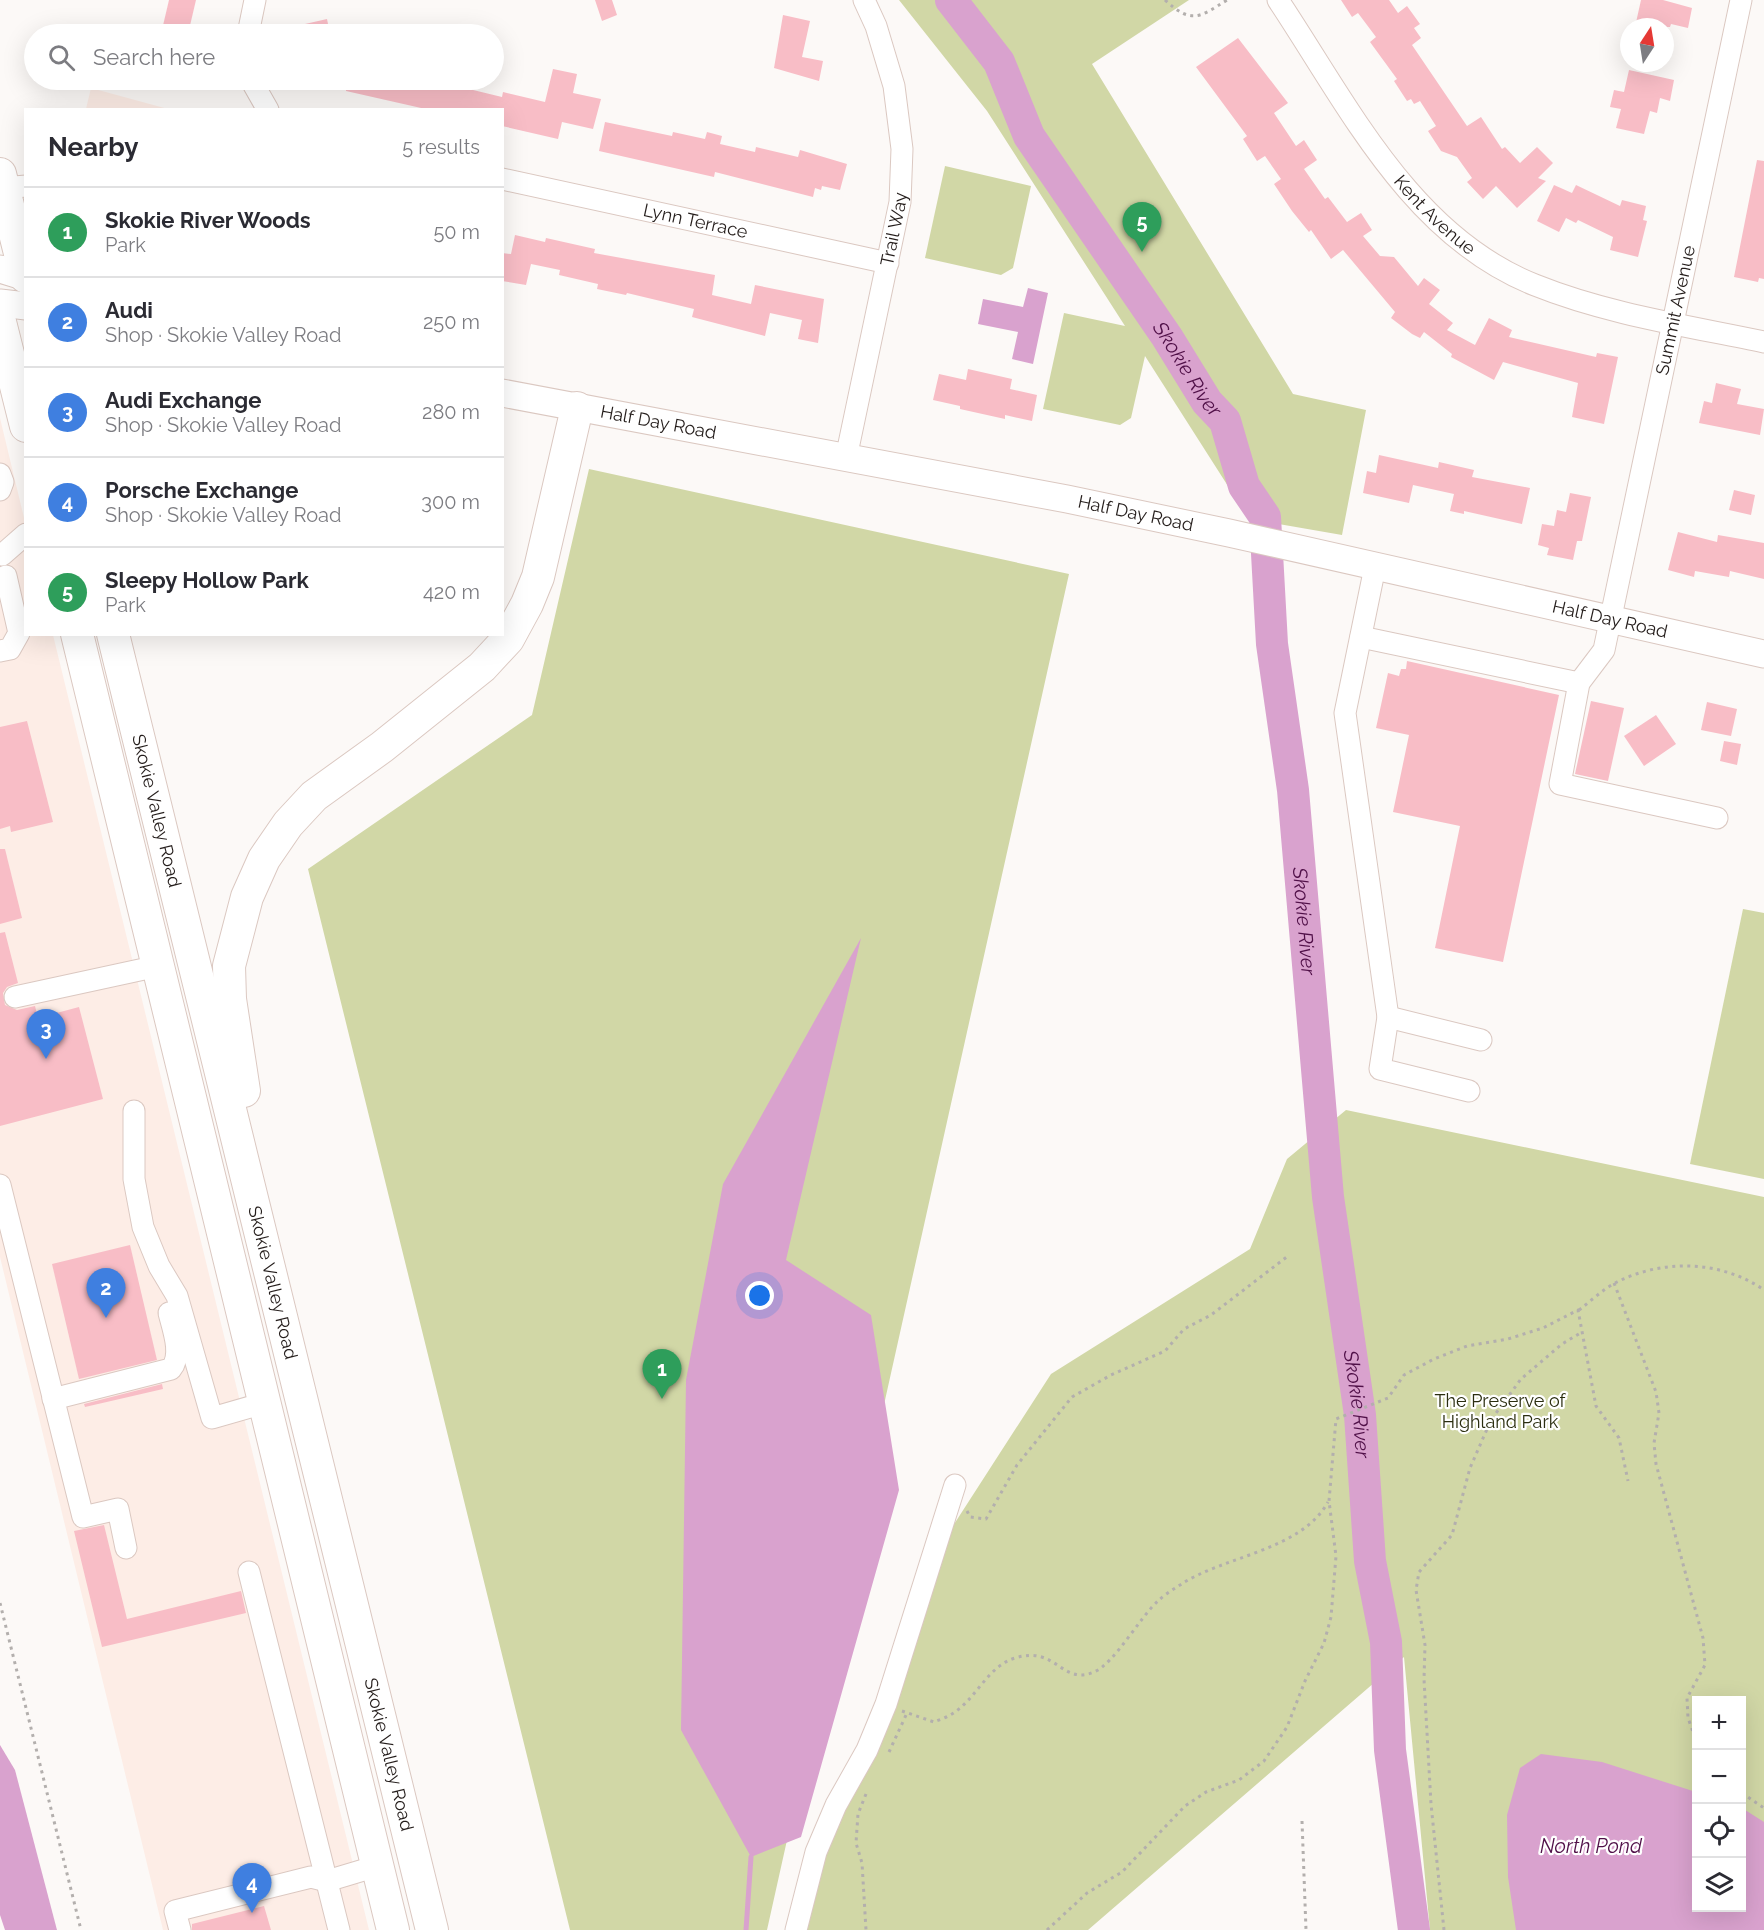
<!DOCTYPE html>
<html lang="en">
<head>
<meta charset="utf-8">
<style>
  body { margin:0; font-family:Raleway,sans-serif; background:#f7f7f7; color:#2b2b33 }
  .controls { position:absolute; right:18px; bottom:18px; display:grid; overflow:hidden; border-radius:0px; box-shadow:0 6px 24px #0002 }
  .controls button { width:54px; height:54px; display:grid; place-items:center; padding:0; border:0; border-bottom:2px solid #e1e1e2; background:#fff; color:#2b2b33; font:30px sans-serif }
  .compass { position:absolute; left:1620px; top:18px; width:54px; height:54px; border-radius:50%; background:#fff; box-shadow:0 6px 24px #0002; rotate:12deg }
  .you { position:absolute; left:760px; top:1296px; width:21px; height:21px; margin:-15px; border:4px solid #fff; border-radius:50%; background:#1a73e8; box-shadow:0 0 0 9px #1a73e833 }
  .badge { display:grid; place-items:center; width:39px; height:39px; border-radius:50%; background:#ea580c; color:#fff; font-size:20px; font-weight:700 }
  .pin { position:absolute; translate:-50% -50px; filter:drop-shadow(0 2px 3px #0008) }
  .pin::after { content:''; position:absolute; top:32px; width:21px; height:18px; background:inherit; clip-path:polygon(0 0,100% 0,50% 100%) }
  .list { margin:0; padding:0; list-style:none }
  h2 { display:flex; justify-content:space-between; align-items:center; height:78px; margin:0; padding:0 24px; font-size:26px }
  h2 small { font-size:20px; font-weight:400; color:#7c7c81 }
  .list li { display:grid; grid-template-columns:39px 1fr auto; gap:18px; align-items:center; box-sizing:border-box; height:90px; padding:0 24px; border-top:2px solid #e1e1e2 }
  .list b { display:block; font-size:22px; white-space:nowrap }
  .list p { margin:0; font-size:20px; white-space:nowrap; color:#7c7c81 }
  .list em { font-size:20px; font-style:normal; color:#7c7c81 }
  .icon { flex:none; width:33px; height:33px; fill:none; stroke:currentColor; stroke-width:2; stroke-linecap:round; stroke-linejoin:round }
  .map { position:relative; flex:none; width:1764px; height:1930px; overflow:hidden }
  .search { position:absolute; background:#fff; box-shadow:0 6px 24px #0002; left:24px; top:24px; width:480px; height:66px; display:flex; align-items:center; gap:15px; box-sizing:border-box; padding:0 21px; border-radius:33px; color:#7c7c81; font-size:22px }
  .panel { position:absolute; background:#fff; box-shadow:0 6px 24px #0002; left:24px; top:108px; width:480px; height:528px; border-radius:0px }
  .map>svg:first-child { display:block }
  .built { fill:#fdede6 }
  .green { fill:#d1d7a6; fill-rule:evenodd }
  .water { fill:#d9a2ce }
  .lines { fill:none; stroke-linecap:round; stroke-linejoin:round }
  .stream { stroke:#d9a2ce; stroke-width:5 }
  .river { stroke:#d9a2ce; stroke-width:32 }
  .building { fill:#f8bdc6 }
  .minor-casing { stroke:#dbc8c1; stroke-width:23 }
  .major-casing { stroke:#dbc8c1; stroke-width:29 }
  .highway-casing { stroke:#dbc8c1; stroke-width:34 }
  .path { stroke:#b3afad; stroke-width:3; stroke-dasharray:3 4.5; stroke-linecap:butt }
  .minor { stroke:#fff; stroke-width:21 }
  .major { stroke:#fff; stroke-width:27 }
  .highway { stroke:#fff; stroke-width:32 }
  .labels { text-anchor:middle; stroke-width:4.5; stroke-linejoin:round; paint-order:stroke }
  .street-label { font-size:18px; fill:#241d1b; stroke:#fff }
  .park-label { font-size:18px; fill:#2b2e10; stroke:#fff }
  .water-label { font-size:20px; font-style:italic; fill:#501048; stroke:#fff }
</style>
</head>
<body>
<div class="map">
<svg width="1764" height="1930" viewBox="0 0 1764 1930">
  <rect width="100%" height="100%" fill="#fcf9f7"/>
  <g class="built">
    <path d="M91,88l77,21h-82z"/>
    <path d="M0,418l25,104 1,112 27,1 316,1295h-206l-163,-673z"/>
  </g>
  <g class="green">
    <path d="M899,0h290l-97,64 201,330 73,16 -24,125 -93,-16 -104,-163 -14,62 -11,7 -77,-16 21,-96 61,13 -138,-215z"/>
    <path d="M945,166l86,20 -18,82 -12,7 -76,-17z"/>
    <path d="M589,469l480,105 -302,1356h-197l-262,-1061 224,-154z"/>
    <path d="M1743,909l21,4v266l-74,-15z"/>
    <path d="M1346,1110l418,87v733h-334l-26,-273 -316,273h-293l134,-367 122,-189 199,-125 37,-90zM1696,1700h46v208h-46z"/>
  </g>
  <g class="water">
    <path d="M1028,288l20,5 -15,71 -21,-5 6,-27 -40,-8 5,-25 40,8z"/>
    <path d="M861,938l-75,322 85,55 28,175 -98,347 -50,20 -70,-127 5,-350 37,-196z"/>
    <path d="M0,1745l15,25 42,160h-52l-5,-15z"/>
    <path d="M1541,1754l61,8 94,30v116h46v-100l22,14v108h-248l-8,-53 -1,-62 13,-47z"/>
  </g>
  <g class="lines">
    <path class="stream" d="M746,1930l5,-73"/>
    <path class="river" id="s1" d="M951,0l48,62 30,74 138,201 40,65 18,19 19,65 21,31 7,127 21,146 35,407 32,218 10,146 16,81 4,108 24,180"/>
  </g>
  <g class="building">
    <path d="M169,0h27l-8,34h-27z"/>
    <path d="M595,0h17l5,15 -15,6z"/>
    <path d="M1341,0h48l9,13 9,-7 13,18 -6,4 7,10 -9,7 55,81 14,-9 21,32 3,-2 15,16 17,-16 16,16 -15,15 8,3 -29,27 -21,-22 -13,13 -16,-17 5,-4 -15,-21 -16,-6 -13,-20 8,-5 -16,-25 -6,3 -3,-5 -4,2 -13,-20 3,-2 -27,-37 6,-5 -18,-24 -6,4z"/>
    <path d="M1641,0h22l29,8 -4,20 -17,-4 -1,3h-35z"/>
    <path d="M783,15l27,6 -8,36 21,4 -4,20 -45,-13z"/>
    <path d="M327,19l3,15h-46l-1,-5z"/>
    <path d="M1238,38l50,65 -14,10 22,33 8,-6 13,20 -13,9 21,30 3,-2 19,25 14,-9 11,17 -9,6 17,20 14,1 24,29 6,-8 16,12 -11,14 24,19 -6,7 28,15 14,-27 23,12 -3,7 87,20 1,-4 21,4 -14,67 -32,-7 6,-34 -75,-21 -9,18 -43,-23 1,-3 -28,-22 -4,6 -8,-4 -21,-16 4,-6 -52,-62 -12,9 -20,-29 -2,2 -17,-21 -18,-27 7,-5 -16,-23 -8,5 -14,-22 4,-3 -51,-69z"/>
    <path d="M553,69l24,5 -4,19 28,6 -8,30 -31,-7 -4,17 -56,-13v-16h-72l-84,-19v-2l-17,-4 1,-5h128l12,2 -1,7 33,8 1,-5 42,10z"/>
    <path d="M1629,70l45,10 -4,21 -10,-3 -3,15 -7,-2 -6,23 -28,-6 5,-19 -11,-2 4,-17 10,2z"/>
    <path d="M605,122l67,14 1,-4 32,7 2,-7 15,4 -2,8 35,8 1,-5 42,10 2,-7 47,14 -7,26 -18,-4 -1,4 -6,-2 -2,9 -98,-25 -1,5 -115,-26z"/>
    <path d="M1757,160l7,1v118l-5,-1 -1,4 -24,-5z"/>
    <path d="M1554,185l18,8 4,-8 44,21 2,-6 24,6 -3,14 4,1 -9,36 -28,-7 3,-13 -35,-17 -2,3 -10,-5 -7,14 -22,-11z"/>
    <path d="M515,235l30,7 1,-4 49,11 -1,4 121,22 -3,20 39,9 4,-19 69,14 -6,44 -20,-4 4,-19 -32,-7 -5,23 -73,-19 2,-8 -67,-16 -1,2 -29,-6 1,-5 -39,-9 1,-5 -29,-6 -5,21 -24,-4v-28l9,1z"/>
    <path d="M968,369l44,10 -2,10 27,6 -5,26 -27,-6v4l-45,-10v-3l-27,-6 6,-26 27,6z"/>
    <path d="M1716,383l25,6 -4,15 27,5 -4,26 -61,-12 5,-22 8,2z"/>
    <path d="M1379,455l59,13 1,-6 35,8 -2,7 58,11 -8,36 -58,-13v3l-14,-3 4,-17 -41,-9 -4,18 -46,-10 4,-22 9,2z"/>
    <path d="M1734,490l21,5 -4,20 -22,-5z"/>
    <path d="M1570,493l21,4 -9,44h-5l-4,19 -26,-5 2,-7 -11,-3 4,-21 12,2 3,-16 9,2z"/>
    <path d="M1678,532l39,10 1,-7 46,8v36l-34,-8 -1,6 -34,-6 -1,6 -26,-7z"/>
    <path d="M1407,661l152,34 -56,267 -68,-14 25,-122 -67,-14 16,-77 -33,-7 12,-55 11,3 2,-7h5z"/>
    <path d="M1591,701l33,7 -16,73 -33,-7z"/>
    <path d="M1707,702l30,7 -6,27 -30,-6z"/>
    <path d="M1656,715l20,29 -32,22 -20,-30z"/>
    <path d="M27,721l26,101 -42,10 -1,-6 -10,3v-102z"/>
    <path d="M1724,741l17,3 -4,21 -17,-4z"/>
    <path d="M0,849h5l17,69 -22,6z"/>
    <path d="M5,932l13,51 -11,4 -4,6 2,12 12,5 18,-4 3,12 41,-11 24,92 -103,27v-193z"/>
    <path d="M130,1245l27,115 -78,19 -27,-115z"/>
    <path d="M162,1384l1,5 -78,18 -1,-3z"/>
    <path d="M104,1525l23,94 114,-28 5,22 -144,34 -28,-116z"/>
    <path d="M264,1906l7,24h-79v-6z"/>
  </g>
  <g class="lines">
    <defs>
      <g id="minor">
        <path id="s2" d="M1278,0c70,105 133,236 257,285 72,29 153,41 229,57"/>
        <path d="M248,34l7,-34"/>
        <path d="M251,80l17,30"/>
        <path id="s3" d="M502,179l386,84"/>
        <path d="M3,188l23,-2"/>
        <path id="s4" d="M846,458l54,-256 2,-53 -8,-63 -18,-60 -12,-26"/>
        <path d="M0,474l3,8 -3,8"/>
        <path d="M2,555l24,-21"/>
        <path d="M1375,567l-30,146 43,304 -8,52 89,22"/>
        <path d="M1361,637l218,46"/>
        <path d="M0,651l10,-2 9,-16 -13,-57"/>
        <path id="s5" d="M1717,818l-157,-34 19,-101 25,-33 137,-650"/>
        <path d="M15,997l143,-31"/>
        <path d="M1388,1017l93,23"/>
        <path d="M134,1111v68l9,48 16,39 18,30 35,122 52,-15"/>
        <path d="M0,1185l83,332 35,-8 8,39"/>
        <path d="M53,1399l118,-30c12,-14 2,-40 -2,-56"/>
        <path d="M249,1572l90,358"/>
        <path d="M180,1930l-5,-19 136,-34 16,4 50,-15"/>
        <path d="M796,1930l20,-78 20,-47 31,-55 19,-46 69,-219"/>
      </g>
      <g id="major">
        <path d="M0,269l26,8"/>
        <path d="M0,303l26,3"/>
        <path id="s6" d="M502,393l565,106 162,34 535,121"/>
      </g>
      <g id="highway">
        <path d="M0,174l26,103"/>
        <path d="M0,322l26,104"/>
        <path d="M77,634l316,1296"/>
        <path id="s7" d="M113,634l319,1296"/>
        <path d="M244,1091l-14,-92 -1,-33 18,-69 17,-38 24,-35 26,-28 68,-49 100,-80 26,-28 19,-35 11,-27 39,-169"/>
      </g>
    </defs>
    <use href="#minor" class="minor-casing"/>
    <use href="#major" class="major-casing"/>
    <use href="#highway" class="highway-casing"/>
    <g class="path">
      <path d="M1165,0c26,24 34,18 62,0"/>
      <path d="M1614,1283l42,109 3,21 -5,30 2,21 47,174 2,27 -18,33 1,20 8,22"/>
      <path d="M1579,1310c12,-9 24,-21 38,-28 46,-23 104,-22 147,8"/>
      <path d="M967,1511l3,6 16,2 31,-54 55,-68 39,-22 54,-24 19,-22 27,-14 77,-59"/>
      <path d="M0,1603l81,327"/>
      <path d="M902,1711l32,11c5,-2 11,-4 16,-7 25,-13 37,-49 65,-57 42,-13 46,28 79,14 20,-8 46,-55 64,-71 6,-6 14,-11 22,-16 43,-29 121,-34 148,-83"/>
      <path d="M889,1752l18,-39"/>
      <path d="M1742,1793l22,15"/>
      <path d="M866,1794l-8,20 -2,29 6,20 4,67"/>
      <path d="M1302,1821l4,109"/>
      <path d="M1047,1930l40,-37 35,-21 63,-66 21,-14 33,-12 25,-19 23,-34 18,-46 19,-38 7,-26 5,-61 -7,-55 7,-82 52,-21 16,-23 30,-16 33,-13 41,-7 35,-11 35,-18 18,96 23,32 9,43"/>
      <path d="M1444,1930l-13,-126 -7,-125 1,-34 -9,-55 3,-18 33,-37 18,-67 21,-48 30,-41 41,-35 20,-12"/>
    </g>
    <use href="#minor" class="minor"/>
    <use href="#major" class="major"/>
    <use href="#highway" class="highway"/>
  </g>
  <g class="labels">
    <g class="street-label">
      <text dy="6" stroke="none"><textPath href="#s2" startOffset="267">Kent Avenue</textPath></text>
      <text dy="6" stroke="none"><textPath href="#s3" startOffset="198">Lynn Terrace</textPath></text>
      <text dy="6" stroke="none"><textPath href="#s4" startOffset="234">Trail Way</textPath></text>
      <text dy="6" stroke="none"><textPath href="#s5" startOffset="652">Summit Avenue</textPath></text>
      <text dy="6" stroke="none"><textPath href="#s6" startOffset="159">Half Day Road</textPath></text>
      <text dy="6" stroke="none"><textPath href="#s6" startOffset="645">Half Day Road</textPath></text>
      <text dy="6" stroke="none"><textPath href="#s6" startOffset="1131">Half Day Road</textPath></text>
      <text dy="6" stroke="none"><textPath href="#s7" startOffset="182">Skokie Valley Road</textPath></text>
      <text dy="6" stroke="none"><textPath href="#s7" startOffset="668">Skokie Valley Road</textPath></text>
      <text dy="6" stroke="none"><textPath href="#s7" startOffset="1154">Skokie Valley Road</textPath></text>
    </g>
    <g class="park-label">
      <text x="1500" y="1407">The Preserve of<tspan x="1500" dy="21">Highland Park</tspan></text>
    </g>
    <g class="water-label">
      <text dy="7" stroke="none"><textPath href="#s1" startOffset="440">Skokie River</textPath></text>
      <text dy="7" stroke="none"><textPath href="#s1" startOffset="1016">Skokie River</textPath></text>
      <text dy="7" stroke="none"><textPath href="#s1" startOffset="1502">Skokie River</textPath></text>
      <text x="1591" y="1853">North Pond</text>
    </g>
  </g>
</svg>
<div class="controls">
<button>+</button>
<button>−</button>
<button><svg class="icon" aria-label="locate" viewBox="0 0 24 24"><circle cx="12" cy="12" r="6"/><path d="M12 2v4M12 18v4M2 12h4M18 12h4"/></svg></button>
<button><svg class="icon" aria-label="layers" viewBox="0 0 24 24"><path d="M12 4l9 5-9 5-9-5zM3 14l9 5 9-5"/></svg></button>
</div>
<svg class="compass" viewBox="-18 -18 36 36"><path d="M0-13l5 13h-10z" fill="#e53935"/><path d="M0 13l5-13h-10z" fill="#7c7c81"/></svg>
<div class="you"></div>
<div class="pin badge" style="left:662px;top:1399px;background:#2e9e5b">1</div>
<div class="pin badge" style="left:106px;top:1318px;background:#3f7fe0">2</div>
<div class="pin badge" style="left:46px;top:1059px;background:#3f7fe0">3</div>
<div class="pin badge" style="left:252px;top:1913px;background:#3f7fe0">4</div>
<div class="pin badge" style="left:1142px;top:252px;background:#2e9e5b">5</div>
<div class="search"><svg class="icon" aria-label="search" viewBox="0 0 24 24"><circle cx="10" cy="10" r="6"/><path d="M15 15l6 6"/></svg>Search here</div>
<section class="panel">
<h2>Nearby<small>5 results</small></h2>
<ul class="list">
<li><span class="badge" style="background:#2e9e5b">1</span><div><b>Skokie River Woods</b><p>Park</p></div><em>50 m</em></li>
<li><span class="badge" style="background:#3f7fe0">2</span><div><b>Audi</b><p>Shop · Skokie Valley Road</p></div><em>250 m</em></li>
<li><span class="badge" style="background:#3f7fe0">3</span><div><b>Audi Exchange</b><p>Shop · Skokie Valley Road</p></div><em>280 m</em></li>
<li><span class="badge" style="background:#3f7fe0">4</span><div><b>Porsche Exchange</b><p>Shop · Skokie Valley Road</p></div><em>300 m</em></li>
<li><span class="badge" style="background:#2e9e5b">5</span><div><b>Sleepy Hollow Park</b><p>Park</p></div><em>420 m</em></li>
</ul>
</section>
</div>
</body>
</html>
